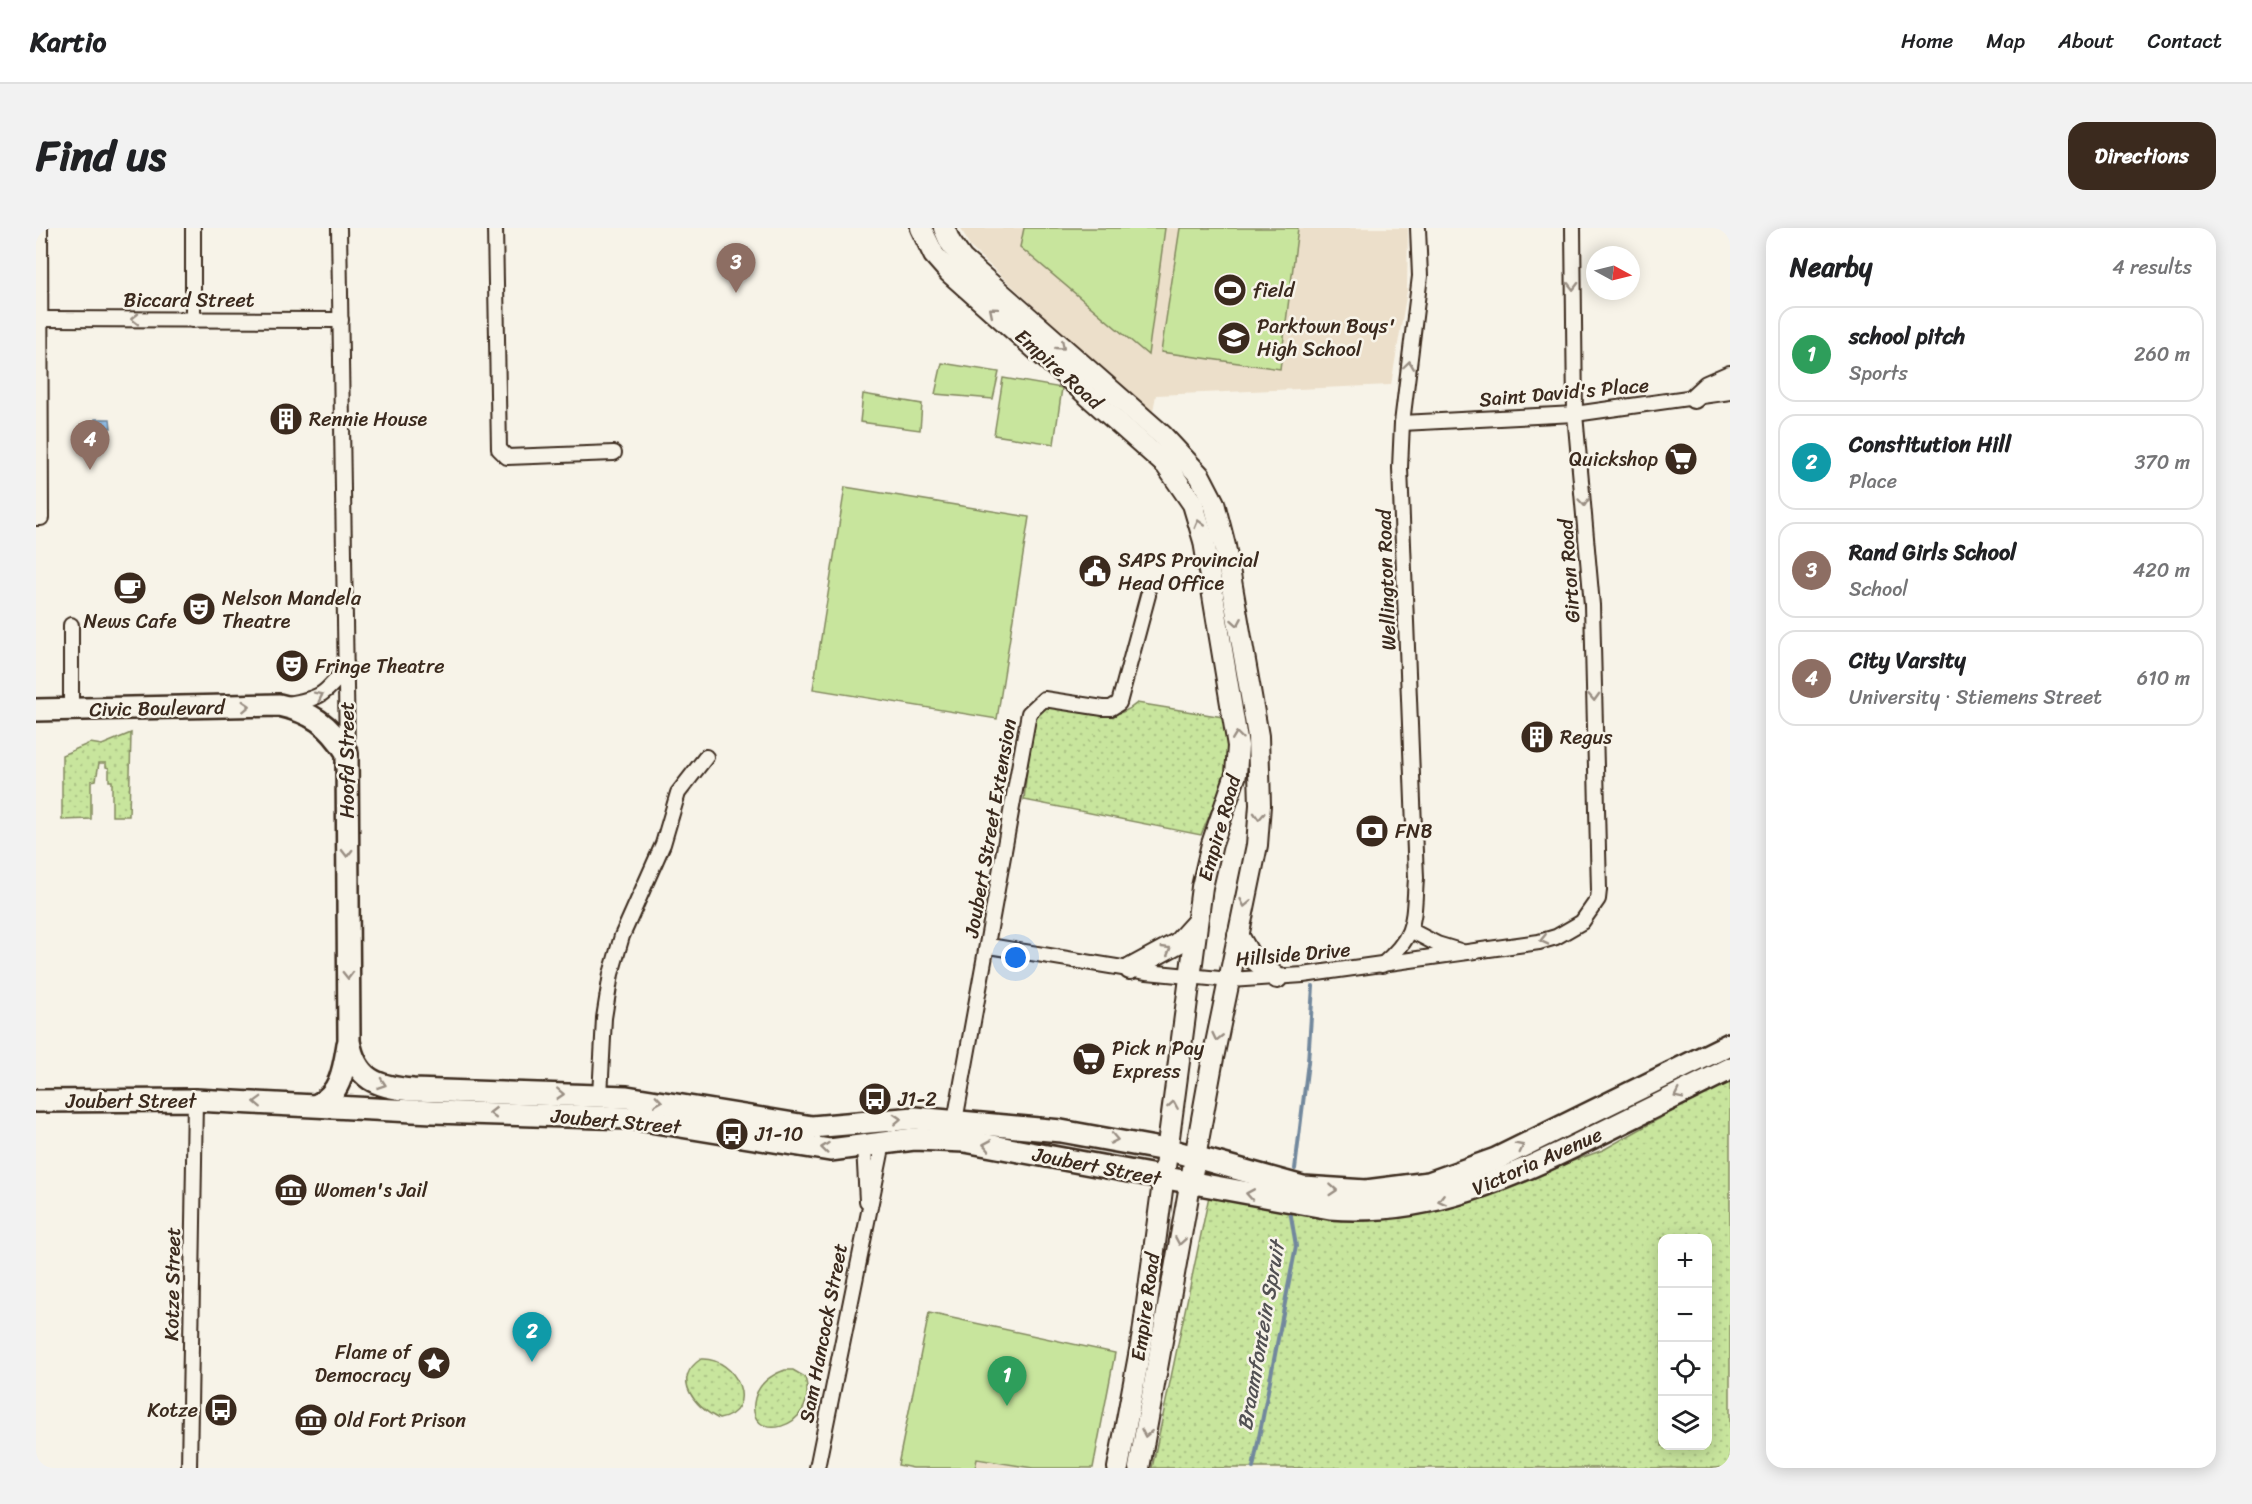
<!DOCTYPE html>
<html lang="en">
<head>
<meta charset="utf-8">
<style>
  body { margin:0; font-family:Sriracha,sans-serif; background:#f2f2f2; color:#202124 }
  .controls { position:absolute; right:18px; bottom:18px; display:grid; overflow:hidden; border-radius:12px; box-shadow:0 3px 15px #0003 }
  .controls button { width:54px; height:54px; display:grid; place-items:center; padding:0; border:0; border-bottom:2px solid #e0e0e0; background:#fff; color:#202124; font:30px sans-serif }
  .compass { position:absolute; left:1550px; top:18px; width:54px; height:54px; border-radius:50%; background:#fff; box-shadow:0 3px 15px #0003; rotate:97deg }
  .you { position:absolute; left:980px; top:730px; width:21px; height:21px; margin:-15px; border:4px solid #fff; border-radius:50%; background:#1a73e8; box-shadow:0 0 0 9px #1a73e833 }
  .badge { display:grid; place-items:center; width:39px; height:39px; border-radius:50%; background:#3b2a1e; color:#fff; font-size:20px; font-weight:700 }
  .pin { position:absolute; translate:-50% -50px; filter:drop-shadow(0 2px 3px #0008) }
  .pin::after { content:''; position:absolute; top:32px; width:21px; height:18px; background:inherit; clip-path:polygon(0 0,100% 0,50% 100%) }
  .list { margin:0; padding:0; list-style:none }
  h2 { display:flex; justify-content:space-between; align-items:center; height:78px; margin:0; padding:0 24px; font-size:26px }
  h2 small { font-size:20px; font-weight:400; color:#757577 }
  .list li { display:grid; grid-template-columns:39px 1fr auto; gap:18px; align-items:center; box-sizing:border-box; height:96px; margin:0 12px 12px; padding:0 12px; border:2px solid #e0e0e0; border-radius:18px }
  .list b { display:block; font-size:22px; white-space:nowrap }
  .list p { margin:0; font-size:20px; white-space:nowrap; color:#757577 }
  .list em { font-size:20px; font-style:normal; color:#757577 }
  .icon { flex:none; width:33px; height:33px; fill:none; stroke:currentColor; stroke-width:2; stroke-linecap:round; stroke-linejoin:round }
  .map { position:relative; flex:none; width:1694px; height:1240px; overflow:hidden; border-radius:18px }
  header { display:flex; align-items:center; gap:36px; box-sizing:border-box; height:84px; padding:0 30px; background:#fff; border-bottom:2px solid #e0e0e0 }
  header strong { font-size:28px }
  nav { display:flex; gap:33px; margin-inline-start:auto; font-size:21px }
  .intro { display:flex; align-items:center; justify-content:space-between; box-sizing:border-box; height:144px; padding:0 36px }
  h1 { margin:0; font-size:42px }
  .button { padding:15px 27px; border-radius:18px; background:#3b2a1e; color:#fff; font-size:21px; font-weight:700 }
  main { display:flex; gap:36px; padding:0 36px }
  aside { flex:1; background:#fff; border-radius:18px; box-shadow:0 3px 15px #0003 }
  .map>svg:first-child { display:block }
  .built { fill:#ecdfca }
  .grass { fill:url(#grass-dots); stroke:#82885e; stroke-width:1.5; fill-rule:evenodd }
  .garden { fill:#c8e59d; stroke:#82885e; stroke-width:1.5 }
  .water { fill:url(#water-rules); stroke:#72889d; stroke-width:1.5 }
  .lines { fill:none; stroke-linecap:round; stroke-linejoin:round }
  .stream { stroke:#72889d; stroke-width:4 }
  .minor-casing { stroke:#3b2a1e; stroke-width:18 }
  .secondary-casing { stroke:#3b2a1e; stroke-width:24 }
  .primary-casing { stroke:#3b2a1e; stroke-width:26 }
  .minor { stroke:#f7f3e8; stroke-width:14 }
  .secondary { stroke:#f7f3e8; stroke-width:20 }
  .primary { stroke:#f7f3e8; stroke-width:21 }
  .oneway { stroke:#998e83 }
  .labels { text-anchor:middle; stroke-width:5; stroke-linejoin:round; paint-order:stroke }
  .poi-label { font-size:20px; fill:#3b2a1e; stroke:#f7f3e8; text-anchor:start }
  .street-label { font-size:20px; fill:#3b2a1e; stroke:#f7f3e8 }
  .water-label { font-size:21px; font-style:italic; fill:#525153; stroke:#f7f3e8 }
</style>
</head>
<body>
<header>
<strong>Kartio</strong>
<nav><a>Home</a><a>Map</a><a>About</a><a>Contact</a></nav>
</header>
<div class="intro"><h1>Find us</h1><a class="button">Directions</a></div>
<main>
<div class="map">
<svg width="1694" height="1240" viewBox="0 0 1694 1240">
  <defs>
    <pattern id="grass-dots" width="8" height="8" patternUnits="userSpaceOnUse" patternTransform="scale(1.5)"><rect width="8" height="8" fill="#c8e59d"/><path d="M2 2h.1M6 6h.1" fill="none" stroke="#adc587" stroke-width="1.8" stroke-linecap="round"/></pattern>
    <pattern id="water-rules" width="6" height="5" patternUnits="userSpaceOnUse" patternTransform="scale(1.5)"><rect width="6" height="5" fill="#97c6f2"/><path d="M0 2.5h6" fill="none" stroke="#83aacf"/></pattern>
  </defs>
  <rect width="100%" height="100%" fill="#f7f3e8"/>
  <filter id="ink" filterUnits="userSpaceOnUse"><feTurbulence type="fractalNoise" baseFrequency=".0167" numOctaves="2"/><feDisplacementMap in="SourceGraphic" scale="12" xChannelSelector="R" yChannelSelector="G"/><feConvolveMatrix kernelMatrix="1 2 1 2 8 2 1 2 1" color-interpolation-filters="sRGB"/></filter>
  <g filter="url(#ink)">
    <g class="built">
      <path d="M925,0h447l-1,63 -16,94 -235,10 -4,21 -182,-169z"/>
      <path d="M941,1232l52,8h1h-55z"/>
    </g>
    <g class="grass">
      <path d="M1007,475c31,7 68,24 94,0l92,15 -1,54 -27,63 -177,-35 8,-81z"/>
      <path d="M95,505l-2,83h-17v-35h-3v-13l-3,-1v-4h-7l-3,17 -5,1v38l-29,1v-65l28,-12 12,2z"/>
      <path d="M1694,851v389h-578l57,-272 140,23 114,-18 140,-51zM1626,1010h46v208h-46z"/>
      <path d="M665,1131c36,-2 60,52 18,60 -23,-12 -49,-39 -18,-60z"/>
      <path d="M749,1142h8l12,7c16,55 -62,69 -50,21 4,-15 16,-23 30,-28z"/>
    </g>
    <g class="garden">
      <path d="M988,0h141l-17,127 -128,-108z"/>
      <path d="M1144,0h118l-18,141 -119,-17z"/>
      <path d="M906,135l57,9 -6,27 -58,-5z"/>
      <path d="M967,150l59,10 -8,56 -60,-9z"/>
      <path d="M827,166l59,10 -2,26 -60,-8z"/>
      <path d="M809,259l184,30 -32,202 -184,-30z"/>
      <path d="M893,1085l186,40 -22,115h-60l-56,-9 -2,9h-62l-15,-3z"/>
    </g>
    <path class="water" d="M59,191h15l1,9h-16z"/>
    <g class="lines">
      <g class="stream">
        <path d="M1259,941l13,-107 5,-76"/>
        <path d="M1217,1240l43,-222 -6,-36"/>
      </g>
      <defs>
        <g id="minor">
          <path d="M157,0v92"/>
          <path d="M303,0l8,523"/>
          <path d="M459,0l4,221 8,8 107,-4"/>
          <path d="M0,91l305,1"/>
          <path d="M1366,195l173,-9 155,-22"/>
          <path d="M0,290h5l-1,-290"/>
          <path d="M35,397v85"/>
          <path d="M250,476c35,-5 40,-10 61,-38"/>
          <path d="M1376,703l25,13 23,7"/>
          <path d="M953,718l158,26 83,8 73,-5 236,-33 17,-5 26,-15 16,-23 1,-9 -7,-285 -17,-191 -2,-186"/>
          <path d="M1346,737c35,-30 31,-44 34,-87l-16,-410 2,-45 18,-147 -2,-48"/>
          <path d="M564,868l4,-78 7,-44 11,-38 41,-92 15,-51 28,-36"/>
          <path d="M919,893l74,-408 15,-14 59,9h8l8,-5 29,-108"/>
          <path d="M828,918l3,55"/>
          <path d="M153,1240l6,-368"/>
          <path d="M781,1240l66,-325"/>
        </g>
        <g id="secondary">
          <path d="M885,0l13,27 15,17 217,193 27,39 11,37 34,205 -2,28 -24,70 -10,43 -59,447 -25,134"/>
          <path d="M908,0l6,14 12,17 200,176 38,41 14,27 11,43 33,190 2,69 -3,40 -44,213 -74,410"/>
          <path d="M1658,170l13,-12 23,-10"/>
          <path d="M1202,707l12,21 27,22"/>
          <path d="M1094,741l48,-26 19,-21"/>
        </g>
        <g id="primary">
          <path d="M0,482l243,-5c32,7 50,19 68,48l2,288c7,39 28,46 64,49l214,7 185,30 103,-9 146,13 116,21 126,35 63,4 63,-8 67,-24 234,-115"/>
          <path d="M0,873l159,-1 238,12 198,6 199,32 84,-11 51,2 365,67c99,8 183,-31 269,-74 44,-22 87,-43 131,-65"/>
          <path d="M281,877c24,-11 27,-37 31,-61"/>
        </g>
      </defs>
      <use href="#minor" class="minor-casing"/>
      <use href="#secondary" class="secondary-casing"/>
      <use href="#primary" class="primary-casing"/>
      <use href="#minor" class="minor"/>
      <use href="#secondary" class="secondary"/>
      <use href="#primary" class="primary"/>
    </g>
    <defs><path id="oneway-chevron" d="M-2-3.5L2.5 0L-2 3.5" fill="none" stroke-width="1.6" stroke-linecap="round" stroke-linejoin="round" transform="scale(1.5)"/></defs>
    <g class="oneway">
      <use href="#oneway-chevron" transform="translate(1537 58) rotate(89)"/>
      <use href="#oneway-chevron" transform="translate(957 83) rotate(-140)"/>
      <use href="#oneway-chevron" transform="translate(99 91) rotate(-180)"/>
      <use href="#oneway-chevron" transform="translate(1025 118) rotate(41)"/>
      <use href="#oneway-chevron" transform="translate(1373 137) rotate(-82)"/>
      <use href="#oneway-chevron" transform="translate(1548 274) rotate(85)"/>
      <use href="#oneway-chevron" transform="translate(1163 296) rotate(-105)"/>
      <use href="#oneway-chevron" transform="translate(1201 394) rotate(80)"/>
      <use href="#oneway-chevron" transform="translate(283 468) rotate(-26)"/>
      <use href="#oneway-chevron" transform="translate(1558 469) rotate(88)"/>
      <use href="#oneway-chevron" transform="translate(210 478) rotate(-3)"/>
      <use href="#oneway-chevron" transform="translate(1201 508) rotate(-97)"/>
      <use href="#oneway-chevron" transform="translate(1223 588) rotate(93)"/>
      <use href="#oneway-chevron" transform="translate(311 625) rotate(90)"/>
      <use href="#oneway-chevron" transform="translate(1209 675) rotate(102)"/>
      <use href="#oneway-chevron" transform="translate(1508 712) rotate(167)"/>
      <use href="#oneway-chevron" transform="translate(1131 722) rotate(-31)"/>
      <use href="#oneway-chevron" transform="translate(312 747) rotate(89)"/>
      <use href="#oneway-chevron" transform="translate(1181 809) rotate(103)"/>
      <use href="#oneway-chevron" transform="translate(346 856) rotate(19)"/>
      <use href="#oneway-chevron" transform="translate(524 866) rotate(3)"/>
      <use href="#oneway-chevron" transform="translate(1642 867) rotate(154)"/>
      <use href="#oneway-chevron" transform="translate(622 873) rotate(8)"/>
      <use href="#oneway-chevron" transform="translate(222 874) rotate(-178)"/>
      <use href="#oneway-chevron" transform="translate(1137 877) rotate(-81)"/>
      <use href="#oneway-chevron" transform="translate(457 885) rotate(-179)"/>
      <use href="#oneway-chevron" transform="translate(861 891) rotate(-3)"/>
      <use href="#oneway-chevron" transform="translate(1078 911) rotate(11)"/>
      <use href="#oneway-chevron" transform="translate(951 917) rotate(-170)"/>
      <use href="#oneway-chevron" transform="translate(1484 919) rotate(-27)"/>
      <use href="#oneway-chevron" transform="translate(789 920) rotate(-174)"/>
      <use href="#oneway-chevron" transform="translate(1297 962) rotate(4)"/>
      <use href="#oneway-chevron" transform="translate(1214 966) rotate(-170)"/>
      <use href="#oneway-chevron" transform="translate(1406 972) rotate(166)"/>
      <use href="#oneway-chevron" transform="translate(1144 1013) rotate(100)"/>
      <use href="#oneway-chevron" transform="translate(1110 1205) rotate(101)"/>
    </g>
  </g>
  <defs>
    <symbol id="stadium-disc" viewBox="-11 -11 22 22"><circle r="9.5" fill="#3b2a1e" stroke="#f7f3e8"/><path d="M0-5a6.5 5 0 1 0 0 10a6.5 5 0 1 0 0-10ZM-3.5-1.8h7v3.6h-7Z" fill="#fff"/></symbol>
    <symbol id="school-disc" viewBox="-11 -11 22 22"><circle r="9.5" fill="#3b2a1e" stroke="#f7f3e8"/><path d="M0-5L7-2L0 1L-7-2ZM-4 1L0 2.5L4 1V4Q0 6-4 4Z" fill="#fff"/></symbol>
    <symbol id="building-disc" viewBox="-11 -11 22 22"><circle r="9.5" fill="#3b2a1e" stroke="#f7f3e8"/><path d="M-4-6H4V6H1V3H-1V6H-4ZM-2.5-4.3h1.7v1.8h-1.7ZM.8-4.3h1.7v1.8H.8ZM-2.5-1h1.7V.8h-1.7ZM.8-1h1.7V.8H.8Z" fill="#fff"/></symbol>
    <symbol id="supermarket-disc" viewBox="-11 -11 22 22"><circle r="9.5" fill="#3b2a1e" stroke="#f7f3e8"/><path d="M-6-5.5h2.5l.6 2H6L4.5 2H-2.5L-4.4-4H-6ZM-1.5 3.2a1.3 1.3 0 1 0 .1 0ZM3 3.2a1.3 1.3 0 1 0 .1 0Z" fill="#fff"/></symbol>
    <symbol id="civic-disc" viewBox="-11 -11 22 22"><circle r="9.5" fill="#3b2a1e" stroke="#f7f3e8"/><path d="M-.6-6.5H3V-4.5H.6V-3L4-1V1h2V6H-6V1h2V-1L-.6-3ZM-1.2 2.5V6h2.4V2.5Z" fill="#fff"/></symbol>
    <symbol id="cafe-disc" viewBox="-11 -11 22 22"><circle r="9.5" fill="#3b2a1e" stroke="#f7f3e8"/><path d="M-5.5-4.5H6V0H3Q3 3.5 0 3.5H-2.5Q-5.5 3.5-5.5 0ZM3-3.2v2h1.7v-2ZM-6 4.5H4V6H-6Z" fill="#fff"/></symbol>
    <symbol id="theatre-disc" viewBox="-11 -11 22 22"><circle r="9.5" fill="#3b2a1e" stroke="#f7f3e8"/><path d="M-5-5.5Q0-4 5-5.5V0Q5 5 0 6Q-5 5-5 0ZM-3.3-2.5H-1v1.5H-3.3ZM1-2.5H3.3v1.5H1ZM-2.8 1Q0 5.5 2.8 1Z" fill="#fff"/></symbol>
    <symbol id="bank-disc" viewBox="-11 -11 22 22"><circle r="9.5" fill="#3b2a1e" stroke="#f7f3e8"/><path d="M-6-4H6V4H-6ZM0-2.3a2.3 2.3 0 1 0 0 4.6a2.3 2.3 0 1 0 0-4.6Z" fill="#fff"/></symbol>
    <symbol id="bus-disc" viewBox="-11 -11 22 22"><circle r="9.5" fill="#3b2a1e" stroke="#f7f3e8"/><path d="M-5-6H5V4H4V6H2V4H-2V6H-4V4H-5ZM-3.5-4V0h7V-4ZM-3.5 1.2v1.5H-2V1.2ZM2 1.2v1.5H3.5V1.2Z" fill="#fff"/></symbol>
    <symbol id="museum-disc" viewBox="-11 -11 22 22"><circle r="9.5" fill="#3b2a1e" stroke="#f7f3e8"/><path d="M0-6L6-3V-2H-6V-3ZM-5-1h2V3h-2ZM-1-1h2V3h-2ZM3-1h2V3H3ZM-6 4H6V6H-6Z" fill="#fff"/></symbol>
    <symbol id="sight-disc" viewBox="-11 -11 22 22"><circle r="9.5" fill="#3b2a1e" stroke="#f7f3e8"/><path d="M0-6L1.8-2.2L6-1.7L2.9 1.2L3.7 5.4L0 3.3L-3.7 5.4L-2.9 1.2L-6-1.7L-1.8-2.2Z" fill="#fff"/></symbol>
  </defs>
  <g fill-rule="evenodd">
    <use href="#stadium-disc" x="1175" y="43" width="38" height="38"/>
    <use href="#school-disc" x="1179" y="91" width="38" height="38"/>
    <use href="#building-disc" x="231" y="172" width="38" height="38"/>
    <use href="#supermarket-disc" x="1626" y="212" width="38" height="38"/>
    <use href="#civic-disc" x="1040" y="324" width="38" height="38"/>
    <use href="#cafe-disc" x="75" y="341" width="38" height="38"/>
    <use href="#theatre-disc" x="144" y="362" width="38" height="38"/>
    <use href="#theatre-disc" x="237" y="419" width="38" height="38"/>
    <use href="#building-disc" x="1482" y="490" width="38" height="38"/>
    <use href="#bank-disc" x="1317" y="584" width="38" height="38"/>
    <use href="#supermarket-disc" x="1034" y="812" width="38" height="38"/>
    <use href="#bus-disc" x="820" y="852" width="38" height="38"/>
    <use href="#bus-disc" x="677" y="887" width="38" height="38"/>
    <use href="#museum-disc" x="236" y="943" width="38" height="38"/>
    <use href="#sight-disc" x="379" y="1116" width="38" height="38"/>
    <use href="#bus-disc" x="166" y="1163" width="38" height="38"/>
    <use href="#museum-disc" x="256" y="1173" width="38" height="38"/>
  </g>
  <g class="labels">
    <g class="poi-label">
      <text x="1217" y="69">field</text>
      <text x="1221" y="105">Parktown Boys'<tspan x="1221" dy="23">High School</tspan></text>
      <text x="273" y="198">Rennie House</text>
      <text x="1622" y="238" text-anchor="end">Quickshop</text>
      <text x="1082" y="339">SAPS Provincial<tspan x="1082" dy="23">Head Office</tspan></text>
      <text x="186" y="377">Nelson Mandela<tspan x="186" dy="23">Theatre</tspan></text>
      <text x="94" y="400" text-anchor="middle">News Cafe</text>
      <text x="279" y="445">Fringe Theatre</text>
      <text x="1524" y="516">Regus</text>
      <text x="1359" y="610">FNB</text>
      <text x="1076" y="827">Pick n Pay<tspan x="1076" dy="23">Express</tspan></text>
      <text x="862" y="878">J1-2</text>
      <text x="719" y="913">J1-10</text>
      <text x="278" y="969">Women's Jail</text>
      <text x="375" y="1131" text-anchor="end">Flame of<tspan x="375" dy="23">Democracy</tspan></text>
      <text x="162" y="1189" text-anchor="end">Kotze</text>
      <text x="298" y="1199">Old Fort Prison</text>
    </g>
    <g class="street-label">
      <text x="153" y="79">Biccard Street</text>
      <text transform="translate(1023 141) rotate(42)" y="7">Empire Road</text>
      <text transform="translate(1528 164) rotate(-5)" y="7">Saint David's Place</text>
      <text transform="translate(1533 343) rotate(-94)" y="7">Girton Road</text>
      <text transform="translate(1350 352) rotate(-92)" y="7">Wellington Road</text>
      <text transform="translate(121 480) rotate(-1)" y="7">Civic Boulevard</text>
      <text transform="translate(311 532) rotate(-90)" y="7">Hoofd Street</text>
      <text transform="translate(954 600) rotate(-80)" y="7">Joubert Street Extension</text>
      <text transform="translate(1183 600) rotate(-74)" y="7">Empire Road</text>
      <text transform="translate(1257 726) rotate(-5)" y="7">Hillside Drive</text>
      <text x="95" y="880">Joubert Street</text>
      <text transform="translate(580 893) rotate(5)" y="7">Joubert Street</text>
      <text transform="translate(1501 933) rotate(-24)" y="7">Victoria Avenue</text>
      <text transform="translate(1061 938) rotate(11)" y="7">Joubert Street</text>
      <text transform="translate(136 1056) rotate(-89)" y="7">Kotze Street</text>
      <text transform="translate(1109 1079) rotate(-82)" y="7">Empire Road</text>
      <text transform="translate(787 1105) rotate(-79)" y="7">Sam Hancock Street</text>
    </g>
    <g class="water-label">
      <text transform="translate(1225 1108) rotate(-80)" y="7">Braamfontein Spruit</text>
    </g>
  </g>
</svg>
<div class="controls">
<button>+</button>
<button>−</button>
<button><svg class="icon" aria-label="locate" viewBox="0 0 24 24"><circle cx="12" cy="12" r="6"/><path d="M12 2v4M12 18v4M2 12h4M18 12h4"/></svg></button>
<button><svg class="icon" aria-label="layers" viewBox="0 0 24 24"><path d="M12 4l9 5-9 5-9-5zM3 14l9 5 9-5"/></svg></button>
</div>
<svg class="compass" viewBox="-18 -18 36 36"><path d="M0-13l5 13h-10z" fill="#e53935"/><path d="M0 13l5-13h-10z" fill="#757577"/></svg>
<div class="you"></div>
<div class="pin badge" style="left:971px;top:1178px;background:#2e9e5b">1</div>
<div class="pin badge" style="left:496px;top:1134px;background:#0f9aa8">2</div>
<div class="pin badge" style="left:700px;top:65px;background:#8d6e63">3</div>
<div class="pin badge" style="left:54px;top:242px;background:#8d6e63">4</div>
</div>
<aside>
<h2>Nearby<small>4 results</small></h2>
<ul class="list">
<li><span class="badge" style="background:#2e9e5b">1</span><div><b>school pitch</b><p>Sports</p></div><em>260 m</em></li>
<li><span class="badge" style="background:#0f9aa8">2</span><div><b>Constitution Hill</b><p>Place</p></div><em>370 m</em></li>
<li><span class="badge" style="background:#8d6e63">3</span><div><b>Rand Girls School</b><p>School</p></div><em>420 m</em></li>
<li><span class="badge" style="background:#8d6e63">4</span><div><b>City Varsity</b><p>University · Stiemens Street</p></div><em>610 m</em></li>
</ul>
</aside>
</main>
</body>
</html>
